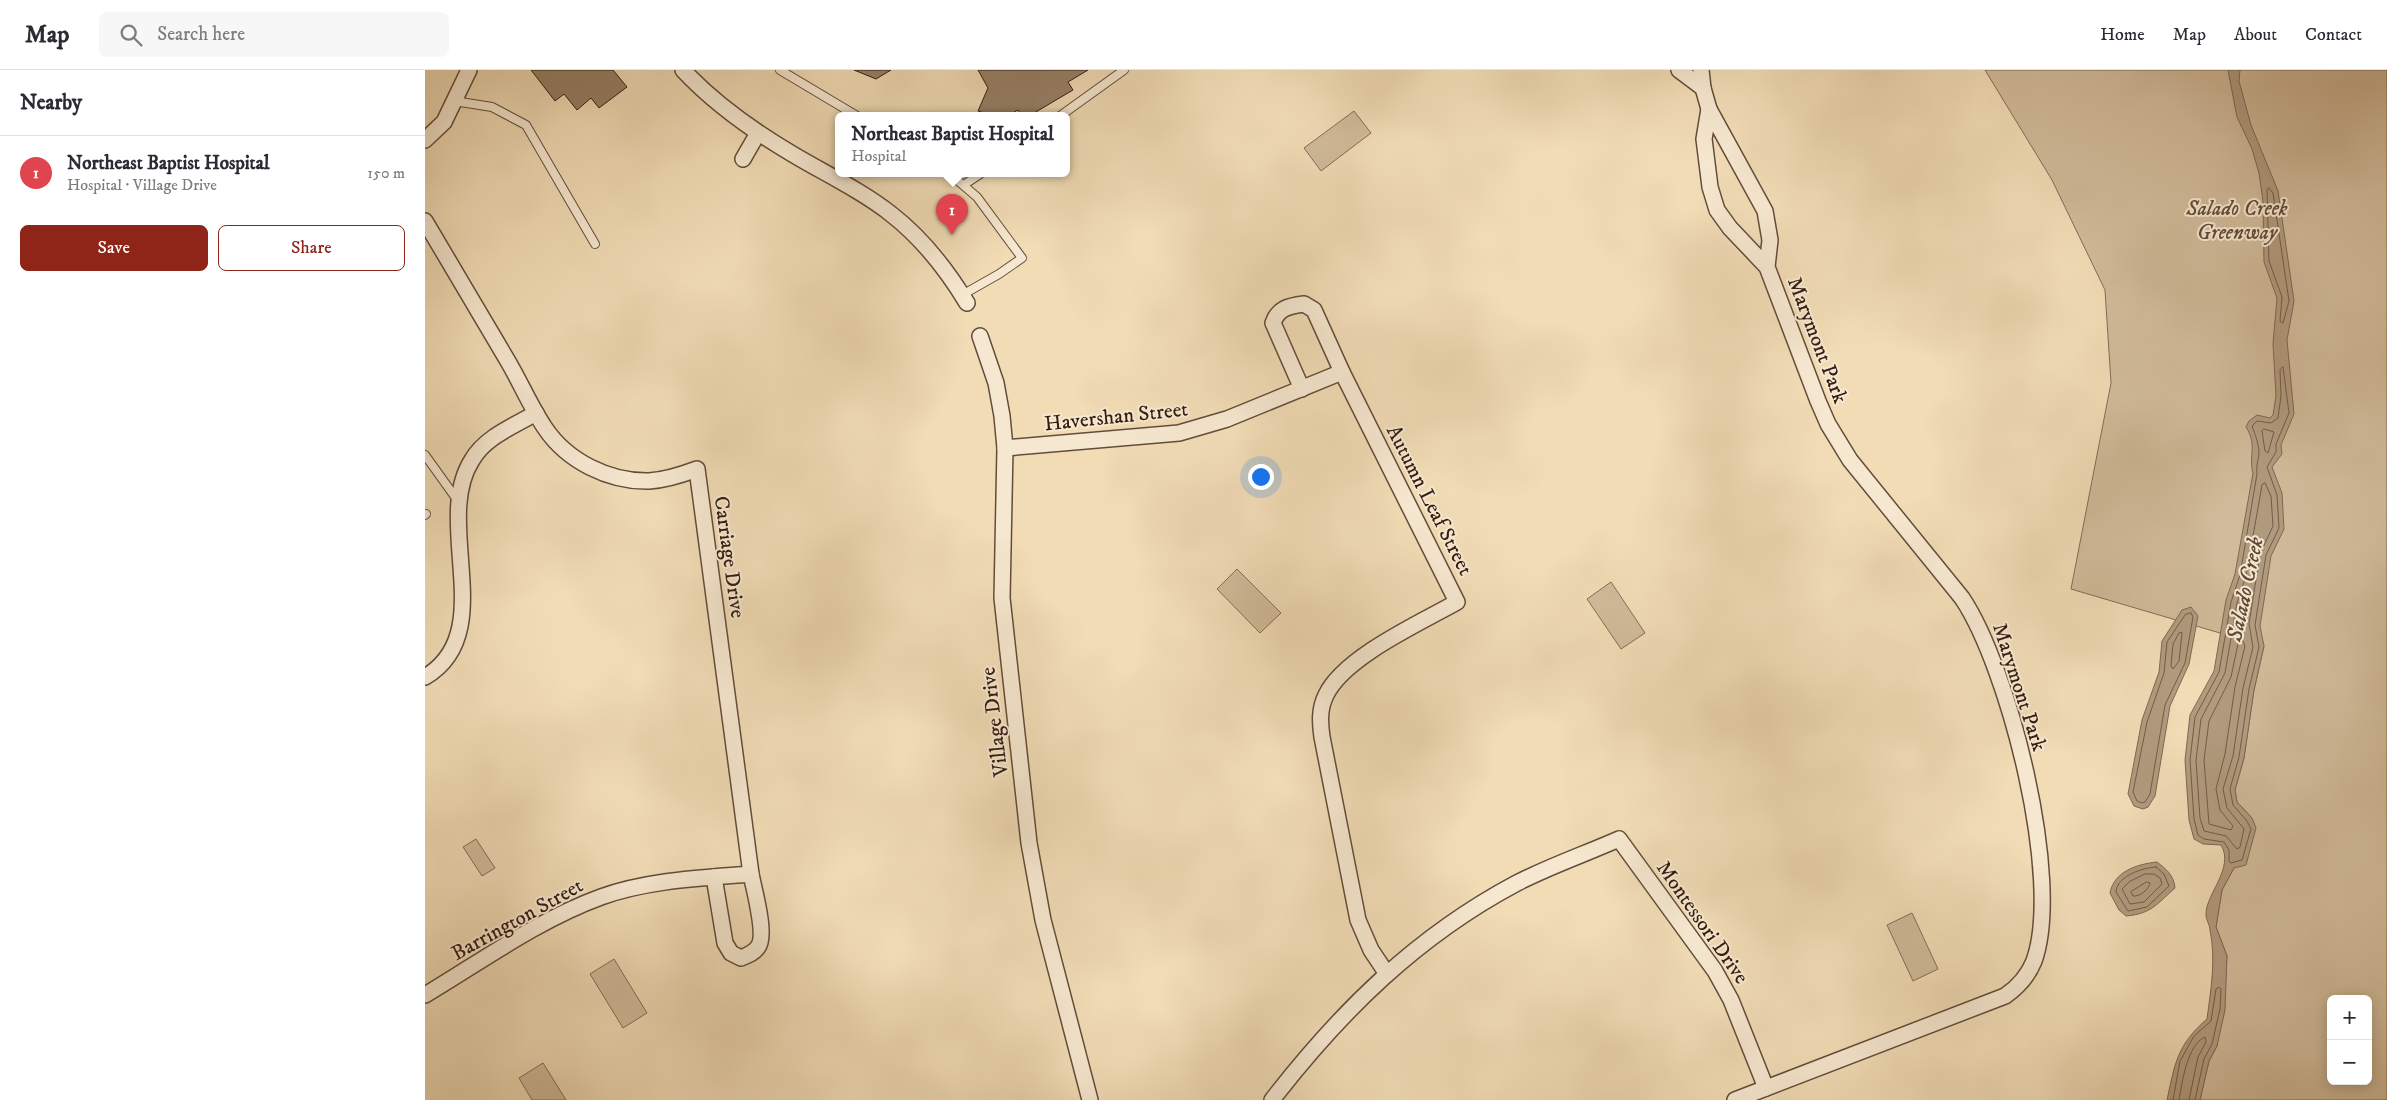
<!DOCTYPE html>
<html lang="en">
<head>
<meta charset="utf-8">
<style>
  body { margin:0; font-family:"IM FELL DW Pica",serif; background:#f7f7f7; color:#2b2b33 }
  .controls { position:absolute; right:15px; bottom:15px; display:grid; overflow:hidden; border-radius:8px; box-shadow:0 2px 12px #0003 }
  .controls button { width:45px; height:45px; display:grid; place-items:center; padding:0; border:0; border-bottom:1px solid #e1e1e2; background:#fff; color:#2b2b33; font:25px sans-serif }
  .you { position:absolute; left:835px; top:406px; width:18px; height:18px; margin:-12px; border:4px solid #fff; border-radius:50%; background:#1a73e8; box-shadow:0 0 0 8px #1a73e833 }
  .badge { display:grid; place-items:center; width:32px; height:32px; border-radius:50%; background:#8f2418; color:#fff; font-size:16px; font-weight:700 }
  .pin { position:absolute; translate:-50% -41px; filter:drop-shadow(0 1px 2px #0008) }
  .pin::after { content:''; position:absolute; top:26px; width:18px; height:15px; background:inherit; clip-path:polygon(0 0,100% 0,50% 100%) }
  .popup { position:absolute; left:410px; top:42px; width:235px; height:65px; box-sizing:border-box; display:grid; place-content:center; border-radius:8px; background:#fff; filter:drop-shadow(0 1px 4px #0005); font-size:16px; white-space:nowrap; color:#7c7c81 }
  .popup b { font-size:19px; color:#2b2b33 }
  .popup::after { content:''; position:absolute; left:50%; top:100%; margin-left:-10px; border:10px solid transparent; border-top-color:#fff }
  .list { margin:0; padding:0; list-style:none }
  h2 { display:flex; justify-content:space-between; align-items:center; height:65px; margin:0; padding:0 20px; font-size:21px }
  h2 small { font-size:16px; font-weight:400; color:#7c7c81 }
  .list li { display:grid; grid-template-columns:32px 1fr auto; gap:15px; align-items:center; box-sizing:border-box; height:75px; padding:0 20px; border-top:1px solid #e1e1e2 }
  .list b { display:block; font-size:19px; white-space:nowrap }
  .list p { margin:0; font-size:16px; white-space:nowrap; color:#7c7c81 }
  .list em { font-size:16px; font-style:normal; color:#7c7c81 }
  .actions { display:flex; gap:10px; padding:15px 20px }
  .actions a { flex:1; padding:11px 0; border:1px solid #8f2418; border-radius:8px; text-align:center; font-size:18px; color:#8f2418 }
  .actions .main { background:#8f2418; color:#fff }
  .icon { flex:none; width:28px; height:28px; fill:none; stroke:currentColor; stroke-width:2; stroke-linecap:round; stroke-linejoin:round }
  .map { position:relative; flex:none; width:1962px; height:1030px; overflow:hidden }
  header { display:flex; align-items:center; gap:30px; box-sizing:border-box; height:70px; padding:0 25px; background:#fff; border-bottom:1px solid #e1e1e2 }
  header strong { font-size:24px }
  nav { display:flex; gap:28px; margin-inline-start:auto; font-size:18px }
  .search { width:350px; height:45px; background:#f7f7f7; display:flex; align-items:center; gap:12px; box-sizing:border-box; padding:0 18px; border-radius:8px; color:#7c7c81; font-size:19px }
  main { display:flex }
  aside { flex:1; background:#fff }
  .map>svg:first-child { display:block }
  .green { fill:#d1bb9a; stroke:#836c56; fill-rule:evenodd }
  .water { fill:#b19b7e; stroke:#7f6852 }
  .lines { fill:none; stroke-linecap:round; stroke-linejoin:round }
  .shore { stroke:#735c48; stroke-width:1 }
  .building { fill:#978067; stroke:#351c11 }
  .lane-casing { stroke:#644c3a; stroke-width:10 }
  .street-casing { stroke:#644c3a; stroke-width:18 }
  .lane { stroke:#f6e8d0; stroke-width:8 }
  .street { stroke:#f6e8d0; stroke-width:15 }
  .labels { text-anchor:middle; stroke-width:4; stroke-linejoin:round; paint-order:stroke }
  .park-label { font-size:21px; font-style:italic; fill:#644c3a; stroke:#f6e8d0 }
  .street-label { font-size:21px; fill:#351c11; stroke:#f6e8d0 }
  .water-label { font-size:22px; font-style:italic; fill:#604837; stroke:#f6e8d0 }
</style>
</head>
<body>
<header>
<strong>Map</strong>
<div class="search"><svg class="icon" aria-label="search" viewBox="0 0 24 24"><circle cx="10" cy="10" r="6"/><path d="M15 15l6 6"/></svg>Search here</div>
<nav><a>Home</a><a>Map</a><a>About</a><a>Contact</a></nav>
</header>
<main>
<aside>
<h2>Nearby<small></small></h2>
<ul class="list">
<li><span class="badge" style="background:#e0444e">1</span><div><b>Northeast Baptist Hospital</b><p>Hospital · Village Drive</p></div><em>150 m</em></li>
</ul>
<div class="actions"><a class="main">Save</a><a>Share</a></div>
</aside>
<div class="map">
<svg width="1962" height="1030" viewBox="0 0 1962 1030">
  <rect width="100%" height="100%" fill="#f1dcb6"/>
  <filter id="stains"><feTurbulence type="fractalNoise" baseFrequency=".004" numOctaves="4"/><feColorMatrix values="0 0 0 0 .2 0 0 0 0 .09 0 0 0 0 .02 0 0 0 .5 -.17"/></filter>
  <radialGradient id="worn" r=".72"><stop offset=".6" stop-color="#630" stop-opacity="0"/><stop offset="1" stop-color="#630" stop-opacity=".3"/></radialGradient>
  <g class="green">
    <path d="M1560,0h402v1030h-187l9,-39 8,-15 10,-90 -11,-29 6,-37 12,-22 18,-50 -15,-16 -2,-12 9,-32 10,-68 10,-44 -193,-57 40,-206 -6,-93 -53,-110zM1906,929h37v82h-37z"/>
    <path d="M929,41l17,22 -50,38 -17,-23z"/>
    <path d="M812,499l44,44 -21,20 -43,-44z"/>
    <path d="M1186,512l34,51 -24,16 -34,-50z"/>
    <path d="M51,769l19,29 -13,8 -19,-29z"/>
    <path d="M1487,843l26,56 -25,12 -26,-56z"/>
    <path d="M189,889l33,54 -24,15 -33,-54z"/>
    <path d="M118,993l23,37h-34l-13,-22z"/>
  </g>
  <g class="water">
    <path d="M1803,0h12l-1,11 12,44 27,66 16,110 -7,39 7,74 -13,31 1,9 -10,13 10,26 2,36 -13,27 -11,70 4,20 -10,44 -10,68 -9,32 2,12 15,16 4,10 -10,37 -12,3 -12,22 -6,37 11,29 -2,54 -8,36 -8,15 -9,39h-33c8,-37 10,-55 40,-81 4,-30 9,-60 3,-89 0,-5 -4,-10 -4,-15 -1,-20 29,-47 15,-70l-18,-1 -9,-5 -5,-19 -4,-60 5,-45 24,-44 12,-71 9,-26 18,-101c-5,-17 5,-27 -7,-46l3,-6 8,-6 13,3 3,-3 3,-19 -3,-52 4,-46 -13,-36 -1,-61 -4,-28 -7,-24 -15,-32z"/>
    <path d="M1766,537l7,9 -9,48 -19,42 -15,90 -7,11 -5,2 -9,-3 -6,-12 14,-74 17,-48 3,-31 20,-31z"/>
    <path d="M1732,792c9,7 17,13 18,26 -18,16 -24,26 -49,28l-7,-6 -9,-17c4,-22 28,-29 47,-31z"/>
  </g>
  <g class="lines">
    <g class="shore">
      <path d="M1844,118l4,5 16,108 -6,22 -3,-2 2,-24 -13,-36 -2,-71z"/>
      <path d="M1858,297l6,46 -13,31v8l-9,15 10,28 2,33 -13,27 -11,70 4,22 -10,42 -10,68 -9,32 3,16 14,16 4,8 -9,31 -11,3 -2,-2v-11l-5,-8 -20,-3 -6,-4 -4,-16 -4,-59 5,-43 24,-45 12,-70 9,-27 17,-101c-1,-8 1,-13 2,-20 0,-10 -4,-20 -7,-28l5,-5 14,2 7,-5 3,-22 -1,-26z"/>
      <path d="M1839,359l10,3 -6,21 -3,-2 -3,-20z"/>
      <path d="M1840,413l6,13 2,30 -13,28 -11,70 4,23 -10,41 -10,68 -10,33 4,19 17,21 -4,18 -3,2 -11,-13 -22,-5 -4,-13 -4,-58 5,-41 24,-46 12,-70 9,-27 16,-91z"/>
      <path d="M1766,543l2,4 -8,46 -20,42 -15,89 -5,8 -3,1 -5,-2 -4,-9 14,-70 17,-49 3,-31 18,-27z"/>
      <path d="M1757,563l-3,28 -6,8 -2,-3 2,-22 6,-11z"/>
      <path d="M1816,567l4,9 -10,41 -10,67 -9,35 4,21 13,16 -2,4 -22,-6 -5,-64 5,-39 22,-44 8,-38z"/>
      <path d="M1731,797l8,7 5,12 -22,21 -19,4 -12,-19c1,-16 26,-24 40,-25z"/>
      <path d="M1720,804h9l6,4 2,6 -18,18 -14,2 -8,-15 7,-7z"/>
      <path d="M1722,812l3,1c-1,6 -10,14 -17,13l-2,-4z"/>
      <path d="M1748,1030l7,-39 14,-25 17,-15 5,-32 3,-2 2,2 -1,20 -8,35 -8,15 -9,41"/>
      <path d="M1754,1030c3,-17 8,-55 26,-63l1,5 -8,15 -9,43"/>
    </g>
  </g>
  <g class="building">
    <path d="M106,0h82l14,17 -28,21 -8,-10 -14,12 -13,-16 -9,7z"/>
    <path d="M429,0h37l-15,9z"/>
    <path d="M553,0h110l-20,12 5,8 -44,26h-7l-4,-6 -11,6h-14l-15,-5 10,-23z"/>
  </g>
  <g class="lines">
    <defs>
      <g id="lane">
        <path d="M355,0l77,46"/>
        <path d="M29,31l38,6 34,18 69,119"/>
        <path d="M635,46l64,-46"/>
        <path d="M525,104l27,23 45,61 -23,16 -37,21"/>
        <path d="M540,114l15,-10"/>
        <path d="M0,385l33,46"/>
        <path d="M0,445l1,-1"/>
      </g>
      <g id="street">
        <path d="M258,0c32,34 70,61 111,85 32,19 68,36 97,59 31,24 56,56 76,89"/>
        <path d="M1254,0l24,18"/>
        <path d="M1276,0l2,18 6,21"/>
        <path d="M0,70l19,-18 25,-52"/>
        <path d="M318,89l15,-26"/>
        <path d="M0,151c27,46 54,91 81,137 14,23 24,48 39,70 22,33 64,54 104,53 17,-1 32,-6 48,-12l54,405c3,16 16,61 7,73 -4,6 -10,8 -17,11l-10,-5 -6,-10 -11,-66"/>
        <path d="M555,266l16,47 6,33 3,32 -3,150 27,245 14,77 47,180"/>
        <path d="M877,319l-29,-66c5,-15 16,-17 31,-19l10,6 28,62 115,230c-37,21 -113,55 -131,93 -7,14 -6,28 -4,42l36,183 13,30 16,24"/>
        <path d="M580,378l174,-15 48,-14 115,-47"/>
        <path d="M0,607c75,-44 7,-155 47,-217 13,-23 42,-34 64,-47"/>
        <path d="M0,925c57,-34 113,-75 176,-98 47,-17 101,-19 150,-23"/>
        <path d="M847,1030c69,-89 145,-164 245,-217 33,-17 68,-29 102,-44l96,132 16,29 35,88"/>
        <path d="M1310,1030l270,-104c13,-9 23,-20 29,-35 29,-81 -25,-293 -72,-363l-112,-138 -22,-36 -10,-23 -51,-134 -37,-39 -13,-18 -7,-23 -6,-48 5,-30 56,102 5,29 -3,27"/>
      </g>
    </defs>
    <use href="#lane" class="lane-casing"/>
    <use href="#street" class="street-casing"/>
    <use href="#lane" class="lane"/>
    <use href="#street" class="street"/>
  </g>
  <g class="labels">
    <g class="park-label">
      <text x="1812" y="145">Salado Creek<tspan x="1812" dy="24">Greenway</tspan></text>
    </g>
    <g class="street-label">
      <text transform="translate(1393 270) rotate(69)" y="7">Marymont Park</text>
      <text transform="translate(691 346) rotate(-6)" y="7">Havershan Street</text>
      <text transform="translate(1005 430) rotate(63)" y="7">Autumn Leaf Street</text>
      <text transform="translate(305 487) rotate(82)" y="7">Carriage Drive</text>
      <text transform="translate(1595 617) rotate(72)" y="7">Marymont Park</text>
      <text transform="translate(569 652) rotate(-97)" y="7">Village Drive</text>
      <text transform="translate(92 849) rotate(-29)" y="7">Barrington Street</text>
      <text transform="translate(1278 852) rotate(55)" y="7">Montessori Drive</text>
    </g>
    <g class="water-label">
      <text transform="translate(1819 519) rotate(-78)" y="8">Salado Creek</text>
    </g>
  </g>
  <rect width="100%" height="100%" filter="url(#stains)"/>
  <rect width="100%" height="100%" fill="url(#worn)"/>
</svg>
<div class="controls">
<button>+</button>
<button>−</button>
</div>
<div class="you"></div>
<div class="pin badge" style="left:527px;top:165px;background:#e0444e">1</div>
<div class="popup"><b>Northeast Baptist Hospital</b>Hospital</div>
</div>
</main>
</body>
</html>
